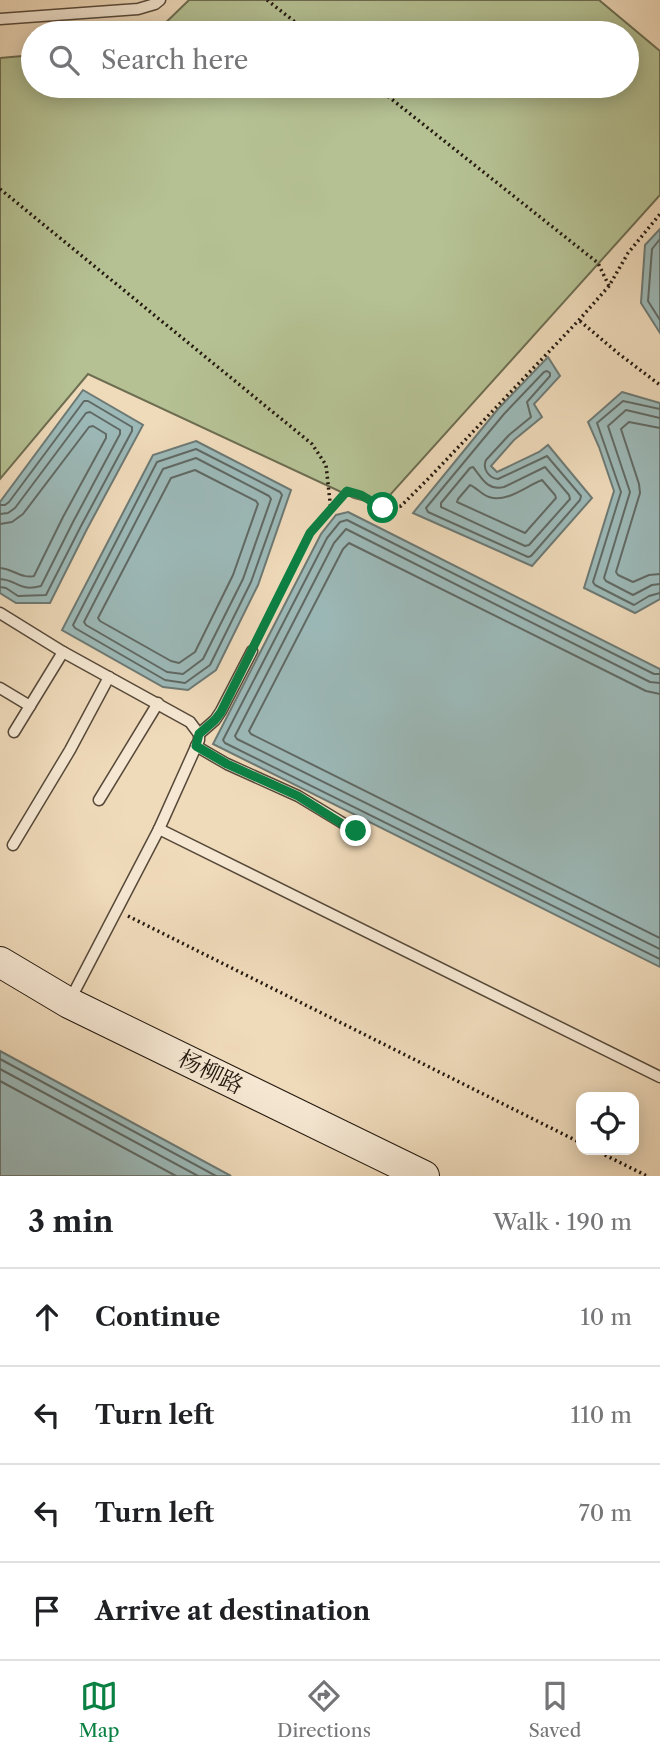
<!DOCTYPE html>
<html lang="en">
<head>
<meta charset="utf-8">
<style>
  body { margin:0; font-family:"Libre Caslon Text","Noto Serif SC",serif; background:#f2f2f2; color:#202124 }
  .controls { position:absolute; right:21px; bottom:21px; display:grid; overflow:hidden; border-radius:14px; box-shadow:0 4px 18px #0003 }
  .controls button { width:63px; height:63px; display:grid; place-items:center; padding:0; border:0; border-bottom:2px solid #e0e0e0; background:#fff; color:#202124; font:35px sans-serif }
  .stop { position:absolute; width:21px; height:21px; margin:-16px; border:5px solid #0b8043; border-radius:50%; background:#fff }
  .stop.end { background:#0b8043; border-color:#fff; box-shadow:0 2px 7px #0008 }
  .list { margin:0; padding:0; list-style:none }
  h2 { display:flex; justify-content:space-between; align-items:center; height:91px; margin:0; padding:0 28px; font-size:30px }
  h2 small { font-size:23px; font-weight:400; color:#757577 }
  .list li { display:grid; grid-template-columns:46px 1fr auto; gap:21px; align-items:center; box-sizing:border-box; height:98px; padding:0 28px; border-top:2px solid #e0e0e0 }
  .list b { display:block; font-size:26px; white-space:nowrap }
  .list em { font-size:23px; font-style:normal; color:#757577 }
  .icon { flex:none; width:38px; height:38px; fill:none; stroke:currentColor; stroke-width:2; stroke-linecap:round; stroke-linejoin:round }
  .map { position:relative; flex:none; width:660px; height:1176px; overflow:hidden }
  .search { position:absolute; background:#fff; box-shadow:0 4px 18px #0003; left:21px; right:21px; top:21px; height:77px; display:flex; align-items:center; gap:18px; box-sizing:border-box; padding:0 24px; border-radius:38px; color:#757577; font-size:26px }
  .sheet { height:483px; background:#fff }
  nav { display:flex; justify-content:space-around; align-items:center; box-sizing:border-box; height:98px; border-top:2px solid #e0e0e0; background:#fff; font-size:19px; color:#757577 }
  nav a { display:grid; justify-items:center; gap:4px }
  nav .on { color:#0b8043 }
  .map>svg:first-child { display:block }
  .green { fill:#b5c193; stroke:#6c6d51; stroke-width:2 }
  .water { fill:#9cb9b8; stroke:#6c7974; stroke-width:2 }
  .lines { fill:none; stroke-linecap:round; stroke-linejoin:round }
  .shore { stroke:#606964; stroke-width:2 }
  .lane-casing { stroke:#57493a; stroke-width:13 }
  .secondary-casing { stroke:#24190f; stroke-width:32 }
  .path { stroke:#24190f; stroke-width:3.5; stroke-dasharray:2 3.5; stroke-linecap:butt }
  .lane { stroke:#f5e7d2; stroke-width:10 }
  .secondary { stroke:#f5e7d2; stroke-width:30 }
  .route { stroke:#0b8043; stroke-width:9 }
  .labels { text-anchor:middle; stroke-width:5; stroke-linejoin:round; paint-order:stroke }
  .street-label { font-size:23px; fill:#24190f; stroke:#f5e7d2 }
</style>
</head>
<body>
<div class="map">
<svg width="660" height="1176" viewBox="0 0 660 1176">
  <rect width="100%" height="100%" fill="#efdaba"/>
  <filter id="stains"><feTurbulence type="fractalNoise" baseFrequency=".00286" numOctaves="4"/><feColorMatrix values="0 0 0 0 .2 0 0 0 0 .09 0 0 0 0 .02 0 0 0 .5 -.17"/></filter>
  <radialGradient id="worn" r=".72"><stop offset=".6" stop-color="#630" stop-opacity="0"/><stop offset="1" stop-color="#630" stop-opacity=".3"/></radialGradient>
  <path class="green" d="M189,0h410l61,51v144l-279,310 -27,-7 -266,-124 -88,105v-421l33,-3v31h594v-53h-472z"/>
  <g class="water">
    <path d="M660,229v104l-19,-30 4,-58z"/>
    <path d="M548,357l12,19 -26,28 8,13 -28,23 -23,26 6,6 42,-20 9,-7 44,53 -60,68 -119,-53 85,-104z"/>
    <path d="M83,390l60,35 -56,104 -37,74h-34l-16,-10v-91z"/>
    <path d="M622,392l38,11v196l-25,14 -51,-25 30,-97 -15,-44 -11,-25z"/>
    <path d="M196,441l95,49 -33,95 -42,85 -28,20 -25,-3 -101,-57 91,-175z"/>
    <path d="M348,512l312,157v298l-447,-223 108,-210 15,-19z"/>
    <path d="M0,1051l231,125h-231z"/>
  </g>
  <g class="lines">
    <g class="shore">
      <path d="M660,239l-8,10 -4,52 12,19"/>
      <path d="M547,371l3,2v3l-23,26 4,15 -22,18 -23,25c-4,9 3,18 12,19l49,-23 34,40 -1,4 -49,56 -3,1 -100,-45 -2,-4 78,-94 40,-42z"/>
      <path d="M660,409l-37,-8 -26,22 24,69 -28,90 2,3 39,20 15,-9 11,-3"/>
      <path d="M660,418l-34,-8 -18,16 22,66 -26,86 2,3 27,14 19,-10 8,-1"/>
      <path d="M660,428l-31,-6 -8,7 18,55 1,9 -24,79 2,3 15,7 16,-7 11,-1"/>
      <path d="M196,449l84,43 2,3 -31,87 -41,83 -25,18 -20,-3 -90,-52 -2,-3 84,-163z"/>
      <path d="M196,458l73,38 2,3 -28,80 -40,80 -20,15 -16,-2 -81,-47 -2,-3 79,-153z"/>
      <path d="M473,467c9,11 14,24 31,20l41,-20 24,28 1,4 -41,46 -4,1 -84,-39v-4l29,-35z"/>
      <path d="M195,470l61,31 2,3 -25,71 -38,77 -16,11 -8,-2 -71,-40 -2,-3 73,-140z"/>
      <path d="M542,480l13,15 1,3 -31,35 -68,-31 1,-3 12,-14c7,3 12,10 19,12 18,6 37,-11 53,-17z"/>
      <path d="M0,505h5l4,-3 75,-101h4l44,26v4l-51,95 -35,69 -28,1 -12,-8 -6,-1"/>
      <path d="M0,514l8,-1 7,-5 71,-95 4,-1 30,18v4l-47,88 -32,64c-23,6 -23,-6 -41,-7"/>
      <path d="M0,524l12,-2 11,-8 66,-87 4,-1 13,8v4l-43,79 -29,59c-12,3 -21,-7 -34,-8"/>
      <path d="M660,674h-6l-307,-154 -7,2 -13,16 -104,202 2,3 435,216"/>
      <path d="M660,683l-10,-1 -304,-153 -12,14 -99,193 2,3 423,210"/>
      <path d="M660,694l-14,-3 -297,-148 -6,6 -94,182 2,3 409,204"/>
      <path d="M0,1059l216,117"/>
      <path d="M0,1069l198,107"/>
      <path d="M0,1081l176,95"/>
    </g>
    <defs>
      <g id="lane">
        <path d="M0,19l138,-10 17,-5 5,-4"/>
        <path d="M0,613l63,39 127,70 9,12v6l-40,89 -89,171"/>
        <path d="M0,688l30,18"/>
        <path d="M14,732l49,-80"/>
        <path d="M199,734l16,-14 6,-9 31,-60"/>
        <path d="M196,746l31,18 71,32 58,35"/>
        <path d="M99,800l59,-97"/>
        <path d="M159,829l501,248"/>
        <path d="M13,845l57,-95 39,-73"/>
      </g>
      <path id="secondary" d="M0,962l69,41 355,173"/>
    </defs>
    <use href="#lane" class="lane-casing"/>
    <use href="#secondary" class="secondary-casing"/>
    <g class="path">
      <path d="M267,0l42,33"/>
      <path d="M375,86l223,177 11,23"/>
      <path d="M0,189l312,255 14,21 5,46"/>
      <path d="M580,321l39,33 41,31"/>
      <path d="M258,639l52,-106 37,-42 14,3 22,14 18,-2 29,-29 149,-157 30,-34 19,-33 32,-39"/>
      <path d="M128,916l453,227"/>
      <path d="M595,1150l52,26"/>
    </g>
    <use href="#lane" class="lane"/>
    <use href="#secondary" class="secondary"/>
  </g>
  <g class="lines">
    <path class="route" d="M356,831l-12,-6 -46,-29 -71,-32 -31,-18 3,-12 16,-14 6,-8 89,-179 37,-42 14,4 22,13"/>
  </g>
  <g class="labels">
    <g class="street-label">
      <text transform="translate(211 1072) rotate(26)" y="8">杨柳路</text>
    </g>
  </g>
  <rect width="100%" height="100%" filter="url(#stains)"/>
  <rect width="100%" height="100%" fill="url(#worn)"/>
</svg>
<div class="controls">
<button><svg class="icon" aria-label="locate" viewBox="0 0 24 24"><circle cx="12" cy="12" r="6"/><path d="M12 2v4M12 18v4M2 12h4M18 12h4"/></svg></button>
</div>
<div class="stop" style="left:383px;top:508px"></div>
<div class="stop end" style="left:356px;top:831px"></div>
<div class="search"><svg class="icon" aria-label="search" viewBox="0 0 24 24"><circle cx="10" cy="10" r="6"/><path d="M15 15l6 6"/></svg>Search here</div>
</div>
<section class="sheet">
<h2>3 min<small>Walk · 190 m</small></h2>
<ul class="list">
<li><svg class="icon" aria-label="ahead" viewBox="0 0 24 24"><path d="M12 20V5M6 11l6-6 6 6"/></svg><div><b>Continue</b></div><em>10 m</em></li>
<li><svg class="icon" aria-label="left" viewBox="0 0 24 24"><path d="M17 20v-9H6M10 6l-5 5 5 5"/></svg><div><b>Turn left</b></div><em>110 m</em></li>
<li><svg class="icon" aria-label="left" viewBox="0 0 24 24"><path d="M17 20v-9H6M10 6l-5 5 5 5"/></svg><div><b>Turn left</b></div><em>70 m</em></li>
<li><svg class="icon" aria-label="arrive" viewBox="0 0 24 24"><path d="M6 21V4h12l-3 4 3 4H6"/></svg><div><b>Arrive at destination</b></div></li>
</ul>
</section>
<nav>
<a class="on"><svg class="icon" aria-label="map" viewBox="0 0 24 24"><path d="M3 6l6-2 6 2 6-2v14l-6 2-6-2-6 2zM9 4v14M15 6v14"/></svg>Map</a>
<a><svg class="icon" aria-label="directions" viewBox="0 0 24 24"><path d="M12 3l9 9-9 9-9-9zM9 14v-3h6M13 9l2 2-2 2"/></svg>Directions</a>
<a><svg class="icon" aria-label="saved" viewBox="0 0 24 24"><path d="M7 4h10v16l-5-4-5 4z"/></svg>Saved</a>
</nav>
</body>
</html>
